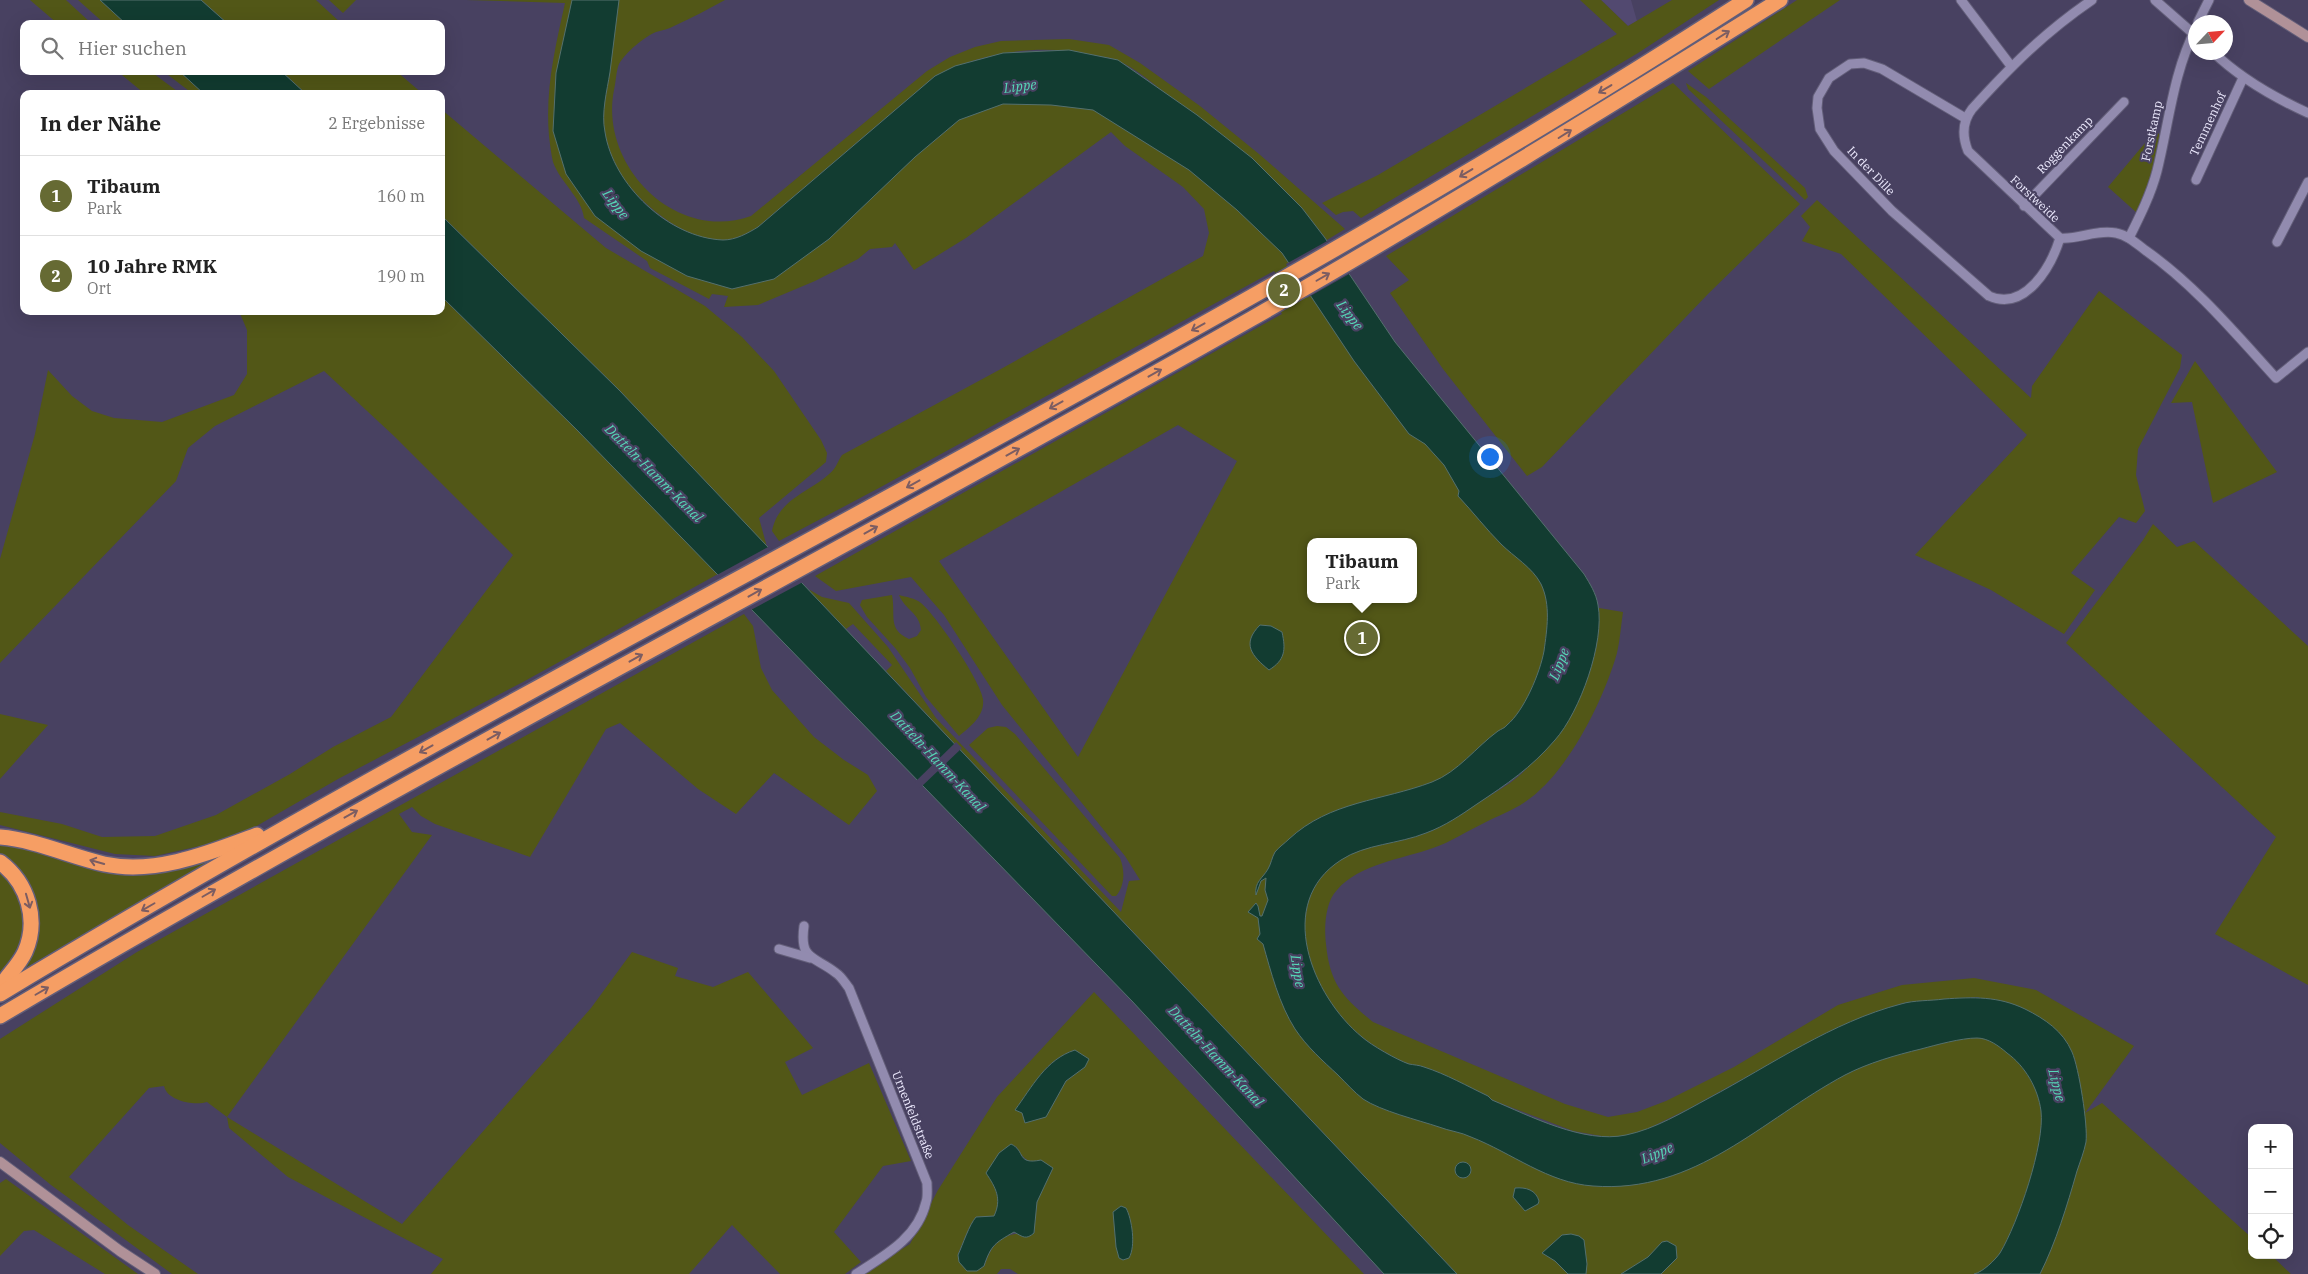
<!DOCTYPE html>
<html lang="de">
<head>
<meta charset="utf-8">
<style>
  body { margin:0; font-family:"IBM Plex Serif",serif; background:#f2f2f2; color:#222 }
  .controls { position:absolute; right:15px; bottom:15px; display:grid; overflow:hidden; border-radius:10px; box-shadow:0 5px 20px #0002 }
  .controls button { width:45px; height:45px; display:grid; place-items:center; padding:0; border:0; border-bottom:1px solid #e0e0e0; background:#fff; color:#222; font:25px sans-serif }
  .compass { position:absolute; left:2188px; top:15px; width:45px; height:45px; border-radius:50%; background:#fff; box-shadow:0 5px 20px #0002; rotate:64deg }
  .you { position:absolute; left:1489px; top:456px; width:18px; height:18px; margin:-12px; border:4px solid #fff; border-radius:50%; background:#1a73e8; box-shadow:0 0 0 8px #1a73e833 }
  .badge { display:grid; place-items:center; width:32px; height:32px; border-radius:50%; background:#666a33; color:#fff; font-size:16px; font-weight:700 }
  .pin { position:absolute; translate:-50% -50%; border:2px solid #fff; box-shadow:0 1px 5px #0006 }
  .popup { position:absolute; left:1307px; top:538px; width:110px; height:65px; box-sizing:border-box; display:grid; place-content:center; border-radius:10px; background:#fff; filter:drop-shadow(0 1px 4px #0005); font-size:16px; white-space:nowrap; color:#767676 }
  .popup b { font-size:19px; color:#222 }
  .popup::after { content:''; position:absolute; left:50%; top:100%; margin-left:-10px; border:10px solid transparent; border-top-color:#fff }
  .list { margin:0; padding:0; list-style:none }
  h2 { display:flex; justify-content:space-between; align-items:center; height:65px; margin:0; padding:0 20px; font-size:21px }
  h2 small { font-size:16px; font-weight:400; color:#767676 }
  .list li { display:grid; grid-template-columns:32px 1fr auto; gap:15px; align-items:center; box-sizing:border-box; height:80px; padding:0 20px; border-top:1px solid #e0e0e0 }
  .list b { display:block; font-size:19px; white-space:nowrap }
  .list p { margin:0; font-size:16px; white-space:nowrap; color:#767676 }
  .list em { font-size:16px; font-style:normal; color:#767676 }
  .icon { flex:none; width:28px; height:28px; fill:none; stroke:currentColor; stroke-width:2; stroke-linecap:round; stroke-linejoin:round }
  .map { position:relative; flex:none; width:2308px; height:1274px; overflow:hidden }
  .search { position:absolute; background:#fff; box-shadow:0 5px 20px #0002; left:20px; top:20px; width:425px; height:55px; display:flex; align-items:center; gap:12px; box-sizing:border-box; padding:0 18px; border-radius:10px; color:#767676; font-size:19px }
  .panel { position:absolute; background:#fff; box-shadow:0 5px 20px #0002; left:20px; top:90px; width:425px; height:225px; border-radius:10px }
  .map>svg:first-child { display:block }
  .built { fill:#524970 }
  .green { fill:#525717; fill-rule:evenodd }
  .water { fill:#123c31; stroke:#54706e }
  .pier { fill:#484161 }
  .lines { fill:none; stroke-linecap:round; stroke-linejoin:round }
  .minor-casing { stroke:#635e79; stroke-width:11 }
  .secondary-casing { stroke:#635e79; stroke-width:12 }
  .motorway-casing { stroke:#635e79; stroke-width:18 }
  .minor { stroke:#928baf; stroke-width:9 }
  .secondary { stroke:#b09198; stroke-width:10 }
  .motorway { stroke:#f69e64; stroke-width:15 }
  .oneway { stroke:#7c5d62 }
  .labels { text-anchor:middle; stroke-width:4.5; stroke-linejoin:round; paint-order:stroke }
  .street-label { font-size:12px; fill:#edeafe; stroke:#484161 }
  .water-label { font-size:14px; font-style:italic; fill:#56d8b7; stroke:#484161 }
</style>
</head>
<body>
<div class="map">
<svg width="2308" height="1274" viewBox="0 0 2308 1274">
  <rect width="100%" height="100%" fill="#484161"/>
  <path class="built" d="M1601,0h30l6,21 -9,5z"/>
  <g class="green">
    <path d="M30,0h36l26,24h-34z"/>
    <path d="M78,0h22l26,24h-21z"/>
    <path d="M201,0h115l26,24h-114z"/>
    <path d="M329,0h27l-13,13z"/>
    <path d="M466,0h259c-17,9 -33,18 -51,26 -5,3 -12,4 -18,6 -12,5 -30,20 -37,32 -3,7 -3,18 -5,26 -15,75 61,153 137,126l176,-145 23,-14 25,-10 26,-6 68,-2 40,6 31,18 60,43 59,48 86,75 -18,11c-45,-58 -99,-103 -159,-145 -15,-11 -32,-27 -50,-34 -7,-4 -17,-4 -25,-6 -54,-12 -110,-3 -158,21l-177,151c-10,6 -19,11 -31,13 -37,5 -89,-37 -107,-67 -7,-12 -12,-26 -15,-39 -4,-18 1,-40 4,-58l-21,84 120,99 291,-182 196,65 368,440 -12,121 -259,180 28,141 260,134 382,-141 94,69 -41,188h-558l-571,-603 6,-6 -39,-41 -7,5 -37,-38 1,-1 12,7 27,6 39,44 48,71 185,194 8,-31 11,-1 -15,-24 -123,-151 -58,-90 -33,-38 -75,14 -21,-15 467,-262 -1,-2 16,-10 -23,-31 -395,217 -100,53 -7,-10c7,-35 42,-39 62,-62 3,-4 5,-10 8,-14l157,-85 204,-114 6,-23 -5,-24 -21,-22 -58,-41 -14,-14 -145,106 -52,32 -19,-27 -3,4 -22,2 -12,10 -43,22 -57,24 -34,2 4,-11 -16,-2 -3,5 -59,-31 -3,-7 -63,-43c-2,-20 -24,-36 -31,-56 -2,-8 -3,-18 -4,-26 -4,-46 6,-88 16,-133zM1178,425l59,36 -159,296 -139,-196zM1311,542h102v57h-102z"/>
    <path d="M1580,0h21l27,26 44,-26h47l-81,53 -277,165 -8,-7 -10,1 -7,3 -14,-12 56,-28 239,-141z"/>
    <path d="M1797,0h43l-131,89 -21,-18z"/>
    <path d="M117,71h33l31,23h-36z"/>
    <path d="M163,71h16l25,23h-11z"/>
    <path d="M281,71h115l27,23h-117z"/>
    <path d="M1673,83l127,121 -92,90 -166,173 -15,9 -84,-107 -53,-76 19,-13 -23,-24z"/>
    <path d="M1686,83l20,14 99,91 3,9 -3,3 -117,-111z"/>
    <path d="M441,109l165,139 99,58 37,31 32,34 47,69 6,13 -1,9 -67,56 8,29 -147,-156 -179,-176z"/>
    <path d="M2156,131l5,5 -8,34 -16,43 -29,-26 37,-44h7z"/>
    <path d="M1817,200l214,198 1,-12 67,-95 83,64 -2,13 -42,81 -2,26 9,36 -9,12 -17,-6 -48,56 24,17 -31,44 -73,-44 -76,-35 112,-120 -186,-181 -39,-13 8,-14 -9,-11z"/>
    <path d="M441,296l136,134 141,144 -195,108 -185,97 -102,59 -81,18 -40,-2 -115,-29v-13l62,12 40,13 53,-1 61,-21 74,-41 43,-27 58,-30 122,-162 -119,-119 -70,-65 -109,55 -27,22 -12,33 -176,182v-104l35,-125 13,-64 24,26 20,15 22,7 48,4 72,-27 13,-21v-44l-8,-19h202z"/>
    <path d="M2195,361l82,111 -64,31 -21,-101 -21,1z"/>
    <path d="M2153,524l24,23 17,-6 114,105v339l-93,-51 61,-97 -210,-194 77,-103z"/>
    <path d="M892,595c4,20 -5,34 17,44l8,-3 4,-6c-1,-17 -16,-20 -22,-35 7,2 16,3 22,8 14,11 60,78 62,96 2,17 -13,28 -24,37l-33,-39 -16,-29 -14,-19 -29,-32 -7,-12 2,-5z"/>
    <path d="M1599,608l24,4c-2,13 -3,28 -6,41 -14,49 -50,121 -92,149 -13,9 -28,14 -41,21 -17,8 -33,19 -51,25 -31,11 -74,16 -96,42 -12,12 -13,38 -11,54 4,41 17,53 47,78l192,82 43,13 29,-5 29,-11 68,-34 104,-62 64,-20 72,-7 62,12 98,56 -49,67 17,-10 150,135v17h19l20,19h-251l19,-47 27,-86 -11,-82 -97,-62 -75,6 -38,13 -45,20 -130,72 -49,24 -18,4 -16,1 -34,-6 -81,-31 -4,-4c-20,-10 -41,-19 -62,-28 -5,-3 -12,-2 -18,-4 -12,-5 -35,-18 -46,-27 -51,-39 -87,-133 -22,-177 25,-16 59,-16 86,-27 19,-7 36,-19 52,-30 11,-7 22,-13 32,-20 17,-12 29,-28 41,-44 32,-43 49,-76 48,-131z"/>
    <path d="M744,614l9,12 8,42 11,22 42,47 30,23 24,15 9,16 -28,34 -75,-52 -38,41 -38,-25 -78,-66 -14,6 -76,128 -95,-33 -14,-8 -9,-9 -13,7 13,18 20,3 -205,282 175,107 189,-216 41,-56 46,16 -3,8 38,11 35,-15 65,76 -28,14 17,33 67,-32 42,98 -28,5 -49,66 27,30 -16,12h-65l-48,-49 -43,49h-258l12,-15 -155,-82 -59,-49 -2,-11 -20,-15c-12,4 -40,-1 -43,-16l-15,2 -80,89 59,48 70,49h-26l-121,-89 -51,-42v-104l137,-87z"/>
    <path d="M0,714l48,11 -48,54z"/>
    <path d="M997,726l9,1 9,7 105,124c5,13 5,27 -4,38h-4l-143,-151 19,-17z"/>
    <path d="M0,841l117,29 107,-17 -209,121 21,-50 -36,-65z"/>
    <path d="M0,872c35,30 29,69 0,100z"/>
    <path d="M1094,992l270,282h-346l-8,-5h-9l-4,5h-135l48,-30 28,-54 59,-93zM1075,1050l10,17 -19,14 -21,36 -20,6 -3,-10c11,-28 22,-53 53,-63zM1016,1146c9,18 18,17 36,22l-15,34 -3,31c-29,-1 -41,6 -50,34l-26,-13c5,-11 11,-29 18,-37l18,-1 5,-11 -4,-19z"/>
    <path d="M6,1179l132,95h-33l-71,-44 -10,1 -24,25v-73z"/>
  </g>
  <g class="water">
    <path d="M100,0h101l27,24h-102z"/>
    <path d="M572,0h47c-3,24 -6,48 -9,72 -3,19 -9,41 -5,60 8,53 64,106 118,108 13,0 25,-7 35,-13l177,-151 20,-10 48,-13 66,-3 49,10 79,55 55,43 50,50 23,30 70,104 189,232c6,10 12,19 14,31 7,37 -18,107 -43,135 -24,28 -48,44 -78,64 -16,11 -32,22 -51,29 -27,11 -61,11 -85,27 -67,43 -29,136 21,177 9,8 35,23 47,27 5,1 10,1 15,3 22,7 43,19 64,29l4,4c38,16 92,44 134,35 29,-6 57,-23 83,-37 62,-33 123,-76 192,-94 13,-4 29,-3 43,-5 29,-2 54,-3 81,10 20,10 38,22 47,43 7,16 16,73 14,90 -2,10 -6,20 -9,29 -10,35 -21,71 -37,103h-66c9,-2 21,-14 26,-21 18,-30 45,-109 41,-142 -3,-23 -16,-45 -34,-58 -8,-7 -19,-15 -30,-15 -16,0 -41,7 -56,11 -25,6 -53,14 -76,26 -84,45 -149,119 -252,111 -45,-3 -81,-33 -122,-49 -10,-5 -22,-6 -32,-10 -21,-7 -58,-16 -76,-28 -9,-7 -17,-16 -25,-24 -15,-14 -31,-28 -43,-46 -16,-25 -24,-57 -32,-85l-6,-5 3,-5 -2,-16 -10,-6 8,-9 2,3 2,10h2l6,-16 -3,-10 1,-12 -5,3 -5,14c-2,-13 7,-17 12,-26 3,-5 4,-12 7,-17 4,-5 10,-9 14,-13 41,-38 93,-38 143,-57 26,-10 44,-35 66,-51 3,-2 7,-3 9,-6 17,-14 33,-52 37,-74 3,-22 7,-46 -3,-67 -9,-17 -27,-27 -40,-40 -15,-15 -28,-32 -43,-48l1,-5 -15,-26 -19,-21 -16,-10 -55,-73 -72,-108 -45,-43 -48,-40 -96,-60 -42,-5 -48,-1 -44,16 -44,37 -86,82 -55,40 -42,10 -45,-13 -46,-25 -46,-35 -29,-42 -13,-43 3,-58z"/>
    <path d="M179,71h102l25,23h-102z"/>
    <path d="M441,215l179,176 837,883h-73l-252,-273 -555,-571 -136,-134z"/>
    <path d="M1260,625l11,1 11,6c4,18 3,28 -13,38 -17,-14 -28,-26 -9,-45z"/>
    <path d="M1075,1050l14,9 -4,8 -19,14 -20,36 -21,6 -3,-10 -7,-3c17,-23 31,-51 60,-60z"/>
    <path d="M1011,1144c15,7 5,21 30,16l12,8 -16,34 -3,31c-8,7 -11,4 -20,-1 -19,11 -23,13 -30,34l-7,5h-10l-8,-9 -1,-7c5,-11 11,-30 18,-38l18,-1c8,-17 2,-28 -8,-43l13,-20z"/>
    <circle cx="1463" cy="1170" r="8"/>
    <path d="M1515,1188c11,-1 21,2 24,13l-1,3 -13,7 -12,-14z"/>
    <path d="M1121,1206l5,2c6,11 10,38 3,50l-6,2 -4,-2 -3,-11 -3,-35z"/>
    <path d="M1571,1234l8,2 5,4 3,24 -1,10h-18l-13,-13 -13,-8 20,-18z"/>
    <path d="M1667,1241l9,5 1,12 -16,16h-40l27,-17 14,-15z"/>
  </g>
  <g class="pier">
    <path d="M1329,240l22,33 -44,25 -21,-34z"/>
    <path d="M770,546l33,36 -54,29 -34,-35z"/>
    <path d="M956,742l6,6 -42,40 -5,-6z"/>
  </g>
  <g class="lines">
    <defs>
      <g id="minor">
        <path d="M1961,0l50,66"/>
        <path d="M2092,0c-47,32 -82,67 -120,109 -10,13 -10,27 -4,42l92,87c18,2 37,-9 56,-5 11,2 20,10 29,17 50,35 90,83 131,128l32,-26"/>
        <path d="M2155,0l41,36"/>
        <path d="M2198,22l11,-22"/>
        <path d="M2213,52c28,27 60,45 95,61"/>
        <path d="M1965,118l-83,-49 -18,-6 -14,1 -21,14 -11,19 -1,11 3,21 14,22 58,60 97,85c36,16 62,-29 71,-58"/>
        <path d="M2196,180l47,-102"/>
        <path d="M2024,206l100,-104"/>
        <path d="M2129,238c11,-22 22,-44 28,-67 12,-48 16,-98 39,-143"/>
        <path d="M2277,242l31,-60"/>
        <path d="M804,926c-5,35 11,30 32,47 5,3 9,10 13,15l78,195c0,6 1,14 -1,19 -8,36 -42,54 -70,72"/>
        <path d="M779,949l31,9"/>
      </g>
      <g id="secondary">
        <path d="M2249,0l59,37"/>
        <path d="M0,1162l120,89 35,23"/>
      </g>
      <g id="motorway">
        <path d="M0,837c36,3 69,19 104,27 52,11 105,-11 153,-29"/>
        <path d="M0,862c28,21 39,58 25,90 -6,13 -17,23 -25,35"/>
        <path d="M0,994c574,-346 1183,-631 1746,-994"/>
        <path d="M0,1016c411,-243 836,-461 1251,-697 179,-102 354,-210 529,-319"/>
      </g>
    </defs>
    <use href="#minor" class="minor-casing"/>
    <use href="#secondary" class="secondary-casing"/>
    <use href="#motorway" class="motorway-casing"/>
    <use href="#minor" class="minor"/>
    <use href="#secondary" class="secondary"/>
    <use href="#motorway" class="motorway"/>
  </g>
  <defs><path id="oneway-shaft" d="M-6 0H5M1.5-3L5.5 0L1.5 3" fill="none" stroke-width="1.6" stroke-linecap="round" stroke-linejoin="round" transform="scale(1.25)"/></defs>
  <g class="oneway">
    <use href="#oneway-shaft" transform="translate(1723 35) rotate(-32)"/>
    <use href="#oneway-shaft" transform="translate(1605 89) rotate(149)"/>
    <use href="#oneway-shaft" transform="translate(1565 134) rotate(-32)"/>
    <use href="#oneway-shaft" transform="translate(1466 173) rotate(149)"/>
    <use href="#oneway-shaft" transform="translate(1323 277) rotate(-30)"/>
    <use href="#oneway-shaft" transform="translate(1198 327) rotate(151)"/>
    <use href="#oneway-shaft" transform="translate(1155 373) rotate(-29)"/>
    <use href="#oneway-shaft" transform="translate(1056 405) rotate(151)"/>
    <use href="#oneway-shaft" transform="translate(1013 452) rotate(-29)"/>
    <use href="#oneway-shaft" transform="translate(913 484) rotate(151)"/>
    <use href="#oneway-shaft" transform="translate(871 530) rotate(-29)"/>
    <use href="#oneway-shaft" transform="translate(755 593) rotate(-29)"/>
    <use href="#oneway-shaft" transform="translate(636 658) rotate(-29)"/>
    <use href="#oneway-shaft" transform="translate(494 736) rotate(-29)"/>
    <use href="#oneway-shaft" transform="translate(426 749) rotate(151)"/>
    <use href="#oneway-shaft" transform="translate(351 814) rotate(-29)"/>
    <use href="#oneway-shaft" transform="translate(97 862) rotate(-164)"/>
    <use href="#oneway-shaft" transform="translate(209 893) rotate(-30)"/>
    <use href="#oneway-shaft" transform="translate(28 901) rotate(74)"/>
    <use href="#oneway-shaft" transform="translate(148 907) rotate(150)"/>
    <use href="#oneway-shaft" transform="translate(42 991) rotate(-30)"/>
  </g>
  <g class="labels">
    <g class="street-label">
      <text transform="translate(2208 124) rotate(-65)" y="4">Temmenhof</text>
      <text transform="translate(2152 131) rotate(-78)" y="4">Forstkamp</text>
      <text transform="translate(2065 145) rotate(-46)" y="4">Roggenkamp</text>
      <text transform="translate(1871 171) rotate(46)" y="4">In der Dille</text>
      <text transform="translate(2035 199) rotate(43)" y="4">Forstweide</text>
      <text transform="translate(913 1115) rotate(68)" y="4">Urnenfeldstraße</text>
    </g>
    <g class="water-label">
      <text transform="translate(1020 86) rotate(-7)" y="5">Lippe</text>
      <text transform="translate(616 204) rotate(53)" y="5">Lippe</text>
      <text transform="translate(1350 315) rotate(52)" y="5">Lippe</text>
      <text transform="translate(654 473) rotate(45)" y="5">Datteln-Hamm-Kanal</text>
      <text transform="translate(1559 664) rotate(-69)" y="5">Lippe</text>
      <text transform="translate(938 761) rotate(47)" y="5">Datteln-Hamm-Kanal</text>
      <text transform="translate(1298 971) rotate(81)" y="5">Lippe</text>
      <text transform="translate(1216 1056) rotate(47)" y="5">Datteln-Hamm-Kanal</text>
      <text transform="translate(2057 1085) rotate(76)" y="5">Lippe</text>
      <text transform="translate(1657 1153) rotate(-23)" y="5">Lippe</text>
    </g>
  </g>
</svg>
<div class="controls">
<button>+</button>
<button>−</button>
<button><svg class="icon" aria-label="locate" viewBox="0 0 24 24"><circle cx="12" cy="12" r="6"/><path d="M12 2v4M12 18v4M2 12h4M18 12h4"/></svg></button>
</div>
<svg class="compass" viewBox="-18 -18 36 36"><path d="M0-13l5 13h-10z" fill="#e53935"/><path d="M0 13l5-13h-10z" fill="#767676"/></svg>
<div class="you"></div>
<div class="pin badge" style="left:1362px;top:638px">1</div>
<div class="popup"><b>Tibaum</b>Park</div>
<div class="pin badge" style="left:1284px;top:290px">2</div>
<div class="search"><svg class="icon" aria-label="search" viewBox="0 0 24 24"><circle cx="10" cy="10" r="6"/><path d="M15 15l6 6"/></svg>Hier suchen</div>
<section class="panel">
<h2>In der Nähe<small>2 Ergebnisse</small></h2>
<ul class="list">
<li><span class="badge">1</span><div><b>Tibaum</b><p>Park</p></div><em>160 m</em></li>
<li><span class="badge">2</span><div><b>10 Jahre RMK</b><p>Ort</p></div><em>190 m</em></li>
</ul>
</section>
</div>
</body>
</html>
